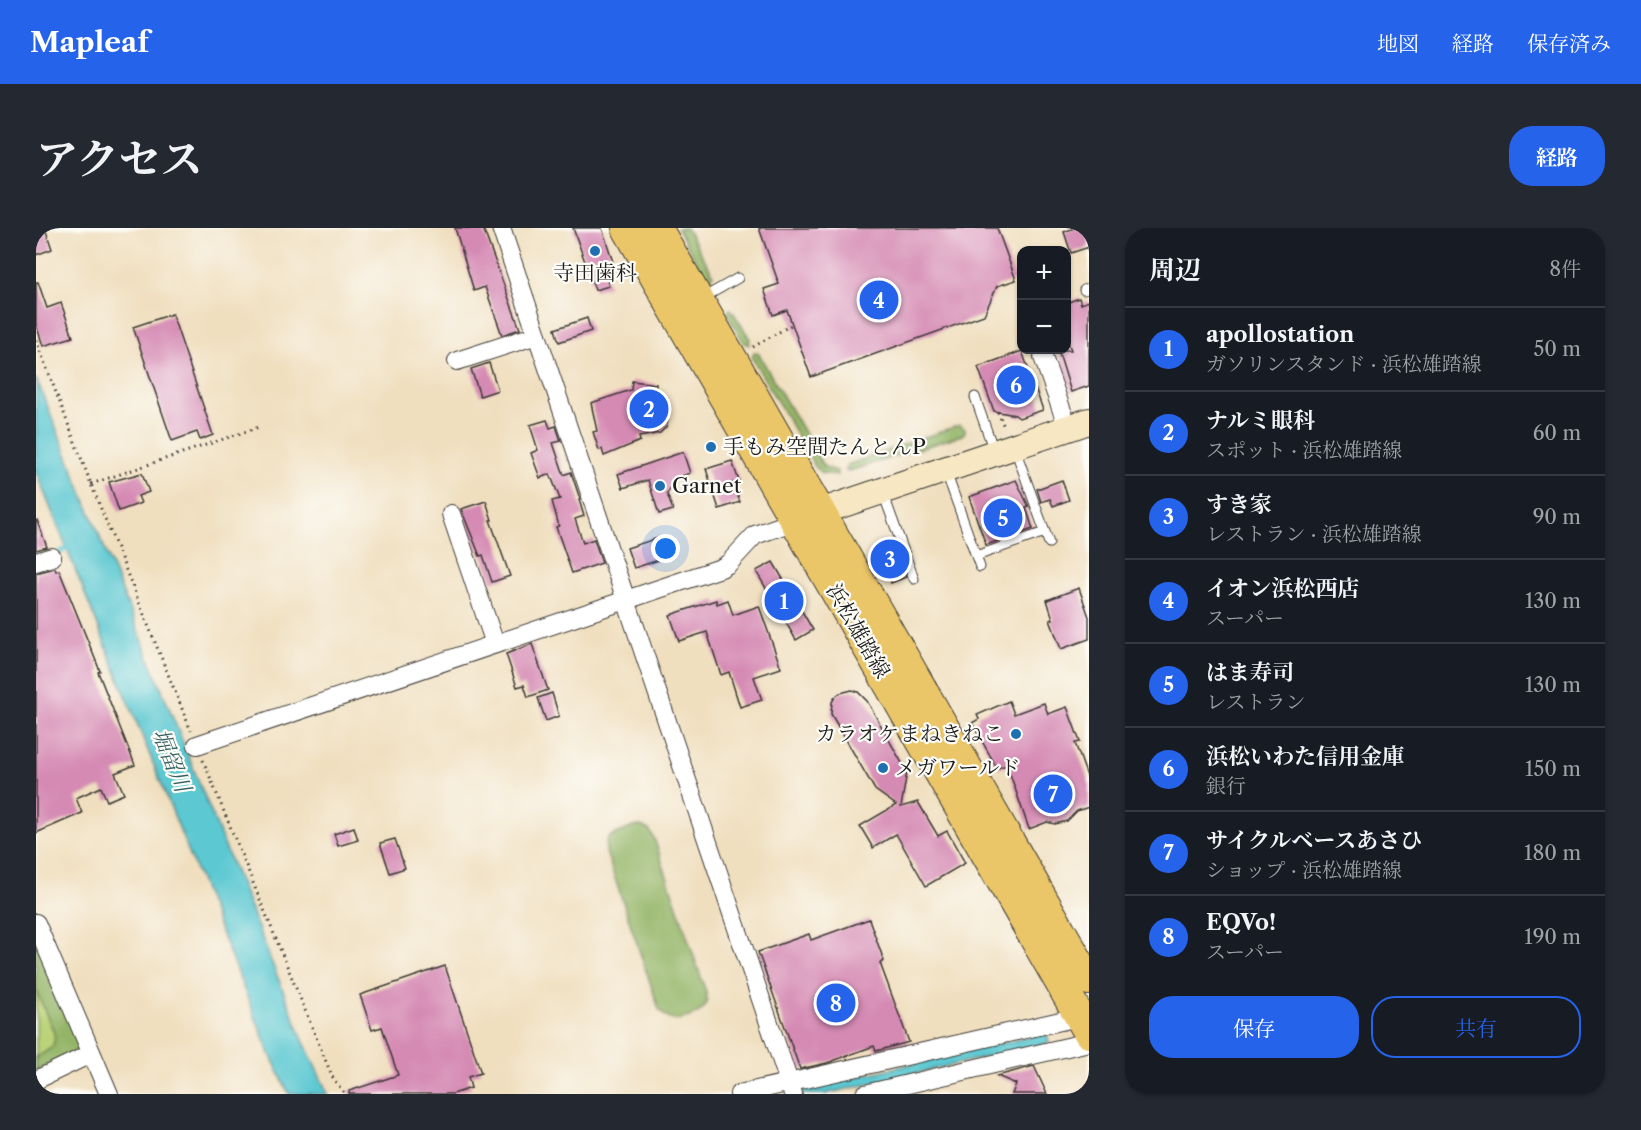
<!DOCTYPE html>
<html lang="ja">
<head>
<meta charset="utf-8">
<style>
  body { margin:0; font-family:"Libre Caslon Text","Noto Serif JP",serif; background:#242831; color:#f1f3f6 }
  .controls { position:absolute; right:18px; top:18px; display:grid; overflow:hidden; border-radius:12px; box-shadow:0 2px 4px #0004 }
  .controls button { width:54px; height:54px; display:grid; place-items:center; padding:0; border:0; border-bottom:2px solid #363941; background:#171b24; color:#f1f3f6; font:30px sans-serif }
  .you { position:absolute; left:630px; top:321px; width:21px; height:21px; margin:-15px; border:4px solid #fff; border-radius:50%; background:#1a73e8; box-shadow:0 0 0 9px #1a73e833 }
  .badge { display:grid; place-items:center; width:39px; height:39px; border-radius:50%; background:#2563eb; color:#fff; font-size:20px; font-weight:700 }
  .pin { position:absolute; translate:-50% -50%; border:3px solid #fff; box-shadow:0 2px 6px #0006 }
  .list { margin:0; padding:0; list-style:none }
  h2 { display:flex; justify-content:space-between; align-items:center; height:78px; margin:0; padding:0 24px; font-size:26px }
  h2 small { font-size:20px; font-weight:400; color:#9ea1a6 }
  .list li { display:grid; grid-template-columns:39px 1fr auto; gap:18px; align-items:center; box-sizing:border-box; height:84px; padding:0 24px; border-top:2px solid #363941 }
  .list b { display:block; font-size:22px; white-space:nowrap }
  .list p { margin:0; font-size:20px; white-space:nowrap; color:#9ea1a6 }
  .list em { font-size:20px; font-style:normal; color:#9ea1a6 }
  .actions { display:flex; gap:12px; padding:18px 24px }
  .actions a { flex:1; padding:14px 0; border:2px solid #2563eb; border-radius:24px; text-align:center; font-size:21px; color:#2563eb }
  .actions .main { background:#2563eb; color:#fff }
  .map { position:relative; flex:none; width:1053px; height:866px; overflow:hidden; border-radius:24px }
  header { display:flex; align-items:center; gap:36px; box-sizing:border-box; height:84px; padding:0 30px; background:#2563eb; color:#fff }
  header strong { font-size:28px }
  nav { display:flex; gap:33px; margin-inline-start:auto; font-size:21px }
  .intro { display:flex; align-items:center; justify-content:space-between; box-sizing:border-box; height:144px; padding:0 36px }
  h1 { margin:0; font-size:42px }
  .button { padding:15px 27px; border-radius:24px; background:#2563eb; color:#fff; font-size:21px; font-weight:700 }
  main { display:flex; gap:36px; padding:0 36px }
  aside { flex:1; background:#171b24; border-radius:24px; box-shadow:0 2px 4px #0004 }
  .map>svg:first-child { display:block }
  .green { fill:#bbd378; stroke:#6c784a; stroke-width:1.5 }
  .forest { fill:#94b568; stroke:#586842; stroke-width:1.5 }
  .water { fill:#5bc8d1; stroke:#3c7276; stroke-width:1.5 }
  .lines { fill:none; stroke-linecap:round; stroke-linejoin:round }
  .stream { stroke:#5bc8d1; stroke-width:5 }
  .building { fill:#d58ab4 }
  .lane-casing { stroke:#3c3934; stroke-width:11 }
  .street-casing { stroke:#3c3934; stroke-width:20 }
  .secondary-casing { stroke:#3c3934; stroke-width:28 }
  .primary-casing { stroke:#3c3934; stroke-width:32 }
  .path { stroke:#3c3934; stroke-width:3; stroke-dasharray:1.5 4.5; stroke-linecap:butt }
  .lane { stroke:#fff; stroke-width:9 }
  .street { stroke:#fff; stroke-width:18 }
  .secondary { stroke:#f7e8c3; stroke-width:26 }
  .primary { stroke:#ebc669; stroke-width:30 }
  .poi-dot { fill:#1f6fb2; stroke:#fdfcf7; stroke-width:2 }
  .labels { text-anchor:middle; stroke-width:4.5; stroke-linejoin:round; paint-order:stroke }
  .poi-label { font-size:21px; fill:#1c1c1c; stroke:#fdfcf7; text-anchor:start }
  .street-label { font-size:21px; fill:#1c1c1c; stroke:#fdfcf7 }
  .water-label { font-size:22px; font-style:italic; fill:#356164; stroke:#fdfcf7 }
</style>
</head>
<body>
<header>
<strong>Mapleaf</strong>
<nav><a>地図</a><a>経路</a><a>保存済み</a></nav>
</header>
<div class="intro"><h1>アクセス</h1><a class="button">経路</a></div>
<main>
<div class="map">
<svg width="1053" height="866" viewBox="0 0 1053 866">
  <rect width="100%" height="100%" fill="#fdfcf7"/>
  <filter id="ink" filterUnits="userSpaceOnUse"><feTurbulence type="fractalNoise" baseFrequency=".0167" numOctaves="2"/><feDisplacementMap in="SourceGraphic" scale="12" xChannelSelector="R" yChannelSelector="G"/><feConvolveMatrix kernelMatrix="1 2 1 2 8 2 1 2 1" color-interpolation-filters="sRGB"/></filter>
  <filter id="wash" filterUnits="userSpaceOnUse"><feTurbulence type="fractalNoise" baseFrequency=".008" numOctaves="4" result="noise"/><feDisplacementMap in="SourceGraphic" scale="24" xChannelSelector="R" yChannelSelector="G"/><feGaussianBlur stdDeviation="1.35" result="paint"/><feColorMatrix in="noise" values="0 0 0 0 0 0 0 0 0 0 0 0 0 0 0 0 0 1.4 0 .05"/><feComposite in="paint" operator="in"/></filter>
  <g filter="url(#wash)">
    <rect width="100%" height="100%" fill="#f0dfbf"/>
    <path class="green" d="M0,708l44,104 -44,31z"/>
    <g class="forest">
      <path d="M641,0h9l27,46 -1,5 -6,-1z"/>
      <path d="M695,81l19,30 -1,6 -5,-2 -16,-28 -1,-3z"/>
      <path d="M718,124l4,1 66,114 13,4v4l-15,-2 -6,-5 -64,-110z"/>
      <path d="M923,197l6,4v3l-3,3 -113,36h-4l2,-6z"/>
      <path d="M605,598l8,4 5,8 52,154c0,3 1,7 1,10 -3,12 -27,20 -37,17 -5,-2 -8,-6 -11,-10l-53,-157v-9l3,-6 24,-10z"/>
      <path d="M0,708l44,104 -3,11 -41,20v-14c12,-6 21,-10 18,-24l-18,-43z"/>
    </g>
    <g class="water">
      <path d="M0,150l267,662 25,54h-39l-19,-40 -234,-582z"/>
      <path d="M1011,805l2,10 -224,51h-21l-2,-5z"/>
    </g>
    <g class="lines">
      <path class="stream" d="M24,324l12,-5"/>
    </g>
    <g id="blocks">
      <g class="building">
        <path d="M0,0h9l7,21 -16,6z"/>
        <path d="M419,0h28l37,101 -18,6 -17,-48 -11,4z"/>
        <path d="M537,0h29l11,34 -11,4 7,20 -14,4z"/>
        <path d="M723,0h238l19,52 -19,6 -13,29 -173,62 -24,-67 -14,5 -9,-26 15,-5z"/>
        <path d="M1038,0h15v19l-18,6 -7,-21z"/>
        <path d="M0,54h2l9,26 14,-5 12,34 -30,9 -7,-22z"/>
        <path d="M1043,70l2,6 8,-3v85l-18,6 -13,-42h13l-5,-13v-34z"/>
        <path d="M136,86l41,121 -13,5 -3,-8 -25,9 -39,-114z"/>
        <path d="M551,90l4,13 -32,11 -4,-13z"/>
        <path d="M986,123l21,59 -24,8 -4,-3 -21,-4 -16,-44z"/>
        <path d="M453,135l9,27 -18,6 -9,-27z"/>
        <path d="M596,153l24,3 -1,14 8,5 6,8 -2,15 -7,7 -21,4 1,4 -36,15 -2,-7 -3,1 -6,-18 4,-1 -6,-28 40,-13z"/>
        <path d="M511,192l3,8 6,-2 5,15 -8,2 11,32 7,-3 9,27 -1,1 5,16 -9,3 8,24 11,-4 8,24 -30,10 -16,-46 3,-1 -7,-25 8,-2 -10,-25 -10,4 -9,-25 7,-3 -8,-25z"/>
        <path d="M647,224l7,21 -14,5 -9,16 6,16 -14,4 -11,-34 -25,8 -5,-14z"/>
        <path d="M696,233l7,20 -6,2 7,19 -21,7 -13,-40z"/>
        <path d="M106,245l7,19 -11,4 3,7 -22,8 -10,-29z"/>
        <path d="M980,252l13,27 -3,1 7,21 -47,16 -17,-48z"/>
        <path d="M1026,252l7,20 -16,6 -3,-7 -9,3 -4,-13z"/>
        <path d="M450,273l6,19h-2l20,56 -18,6 -9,-27 -3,1 -19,-47z"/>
        <path d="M1,292l10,27 -11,3v-29z"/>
        <path d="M625,309l7,20 -34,11 -7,-20z"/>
        <path d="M857,313l13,36 -15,6 -4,-12 -3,1 -9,-24z"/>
        <path d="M737,334l40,68 -17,10 -40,-69z"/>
        <path d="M19,340l1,3 3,-1 41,101 -2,1 37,93 -20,8 9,21 -17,7 -6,-14 -25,11 6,15 -46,20v-260z"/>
        <path d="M1043,360l10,29v22l-28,10 -11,-29 3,-1 -6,-19z"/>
        <path d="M680,372l1,4 11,-4 5,15 26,-9 22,62 -27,9 8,23 -22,7 -11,-35 -8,3 -14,-43 -28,9 -9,-26z"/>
        <path d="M496,416l16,46 -20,7 -4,-12 -7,2 -11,-33z"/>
        <path d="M816,462l6,2 9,9 40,71 -6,35 17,-5 20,34 9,-5 18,32 -39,23 -30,-52 -23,14 -13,-22 36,-21 -21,-15 -44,-76 1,-12 3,-5 5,-4z"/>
        <path d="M516,465l7,23 -13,5 -8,-23z"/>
        <path d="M973,473l5,13 30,-11 4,11 19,-7 13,35 -5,1 14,39v25l-12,4 -10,10 -12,3 -8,-2 -18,7 -22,-64 -10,3 -25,-45 7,-4 -2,-4z"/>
        <path d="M318,599l4,13 -20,6 -4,-12z"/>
        <path d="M359,611l10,29 -15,5 -10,-30z"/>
        <path d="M833,691l15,42 -4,2 29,79 -33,9 -2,-5 -47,17 -27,6 -42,-117 51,-18 2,6z"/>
        <path d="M409,738l36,107 -13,4 3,11 -18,6h-104v-3l49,-16 -16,-48 -10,3 -12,-35z"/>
        <path d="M998,838l13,28h-35l4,-10 -19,-8z"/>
      </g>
    </g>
  </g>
  <g filter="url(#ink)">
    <use href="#blocks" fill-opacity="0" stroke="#3c3934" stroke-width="1.5"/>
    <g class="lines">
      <defs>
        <g id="lane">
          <path d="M1048,62l5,-2"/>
          <path d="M665,71l37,-21"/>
          <path d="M939,169l19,54"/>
          <path d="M979,221l34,94"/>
          <path d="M910,244l34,95"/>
          <path d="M847,265l31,86"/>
          <path d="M940,328l69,-24"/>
        </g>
        <g id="street">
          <path d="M465,0l125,372 95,-32 7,-4 27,-29 40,-14"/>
          <path d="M1007,129l25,71"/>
          <path d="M421,133l80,-26"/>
          <path d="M415,286l44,130"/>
          <path d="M0,334l16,-5"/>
          <path d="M161,517l429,-145 167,494"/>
          <path d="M0,695l73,171"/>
          <path d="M0,852l46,-22"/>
          <path d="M703,866l348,-79"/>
          <path d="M829,866l224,-52"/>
        </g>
        <path id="secondary" d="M766,290l287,-97"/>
        <g id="primary">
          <path d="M591,0l462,805"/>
          <path d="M621,0l432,752"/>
        </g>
      </defs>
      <use href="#lane" class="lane-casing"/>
      <use href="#street" class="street-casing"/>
      <use href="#secondary" class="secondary-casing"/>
      <use href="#primary" class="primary-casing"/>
      <g class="path">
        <path d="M0,112l55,144 100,247"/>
        <path d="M717,119l40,-23"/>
        <path d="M962,184l6,15"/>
        <path d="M55,256l168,-57"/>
        <path d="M167,532l124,304 7,16 11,14"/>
      </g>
      <use href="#lane" class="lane"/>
      <use href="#street" class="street"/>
      <use href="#secondary" class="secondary"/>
      <use href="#primary" class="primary"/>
    </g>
  </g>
  <g class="poi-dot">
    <circle cx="559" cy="23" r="6"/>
    <circle cx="675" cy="219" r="6"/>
    <circle cx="624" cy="258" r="6"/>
    <circle cx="980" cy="506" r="6"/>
    <circle cx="847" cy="540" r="6"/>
  </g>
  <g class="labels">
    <g class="poi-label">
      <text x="559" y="52" text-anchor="middle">寺田歯科</text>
      <text x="687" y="226">手もみ空間たんとんP</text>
      <text x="636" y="265">Garnet</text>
      <text x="968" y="513" text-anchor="end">カラオケまねきねこ</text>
      <text x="859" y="547">メガワールド</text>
    </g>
    <g class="street-label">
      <text transform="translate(822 403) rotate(60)" y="7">浜松雄踏線</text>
    </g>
    <g class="water-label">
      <text transform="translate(136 532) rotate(68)" y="8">堀留川</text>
    </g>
  </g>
</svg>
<div class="controls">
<button>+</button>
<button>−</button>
</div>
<div class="you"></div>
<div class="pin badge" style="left:748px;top:373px">1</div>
<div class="pin badge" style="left:613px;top:181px">2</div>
<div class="pin badge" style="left:854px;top:331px">3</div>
<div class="pin badge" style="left:843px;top:72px">4</div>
<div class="pin badge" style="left:967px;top:290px">5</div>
<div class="pin badge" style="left:980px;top:157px">6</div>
<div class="pin badge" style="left:1017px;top:566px">7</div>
<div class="pin badge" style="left:800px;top:775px">8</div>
</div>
<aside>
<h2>周辺<small>8件</small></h2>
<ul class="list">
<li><span class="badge">1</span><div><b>apollostation</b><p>ガソリンスタンド · 浜松雄踏線</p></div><em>50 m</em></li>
<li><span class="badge">2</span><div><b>ナルミ眼科</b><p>スポット · 浜松雄踏線</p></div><em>60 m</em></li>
<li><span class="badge">3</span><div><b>すき家</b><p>レストラン · 浜松雄踏線</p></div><em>90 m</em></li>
<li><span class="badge">4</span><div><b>イオン浜松西店</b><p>スーパー</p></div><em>130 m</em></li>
<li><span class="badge">5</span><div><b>はま寿司</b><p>レストラン</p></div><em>130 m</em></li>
<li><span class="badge">6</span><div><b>浜松いわた信用金庫</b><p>銀行</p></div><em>150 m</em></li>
<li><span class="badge">7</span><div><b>サイクルベースあさひ</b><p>ショップ · 浜松雄踏線</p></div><em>180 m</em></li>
<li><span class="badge">8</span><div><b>EQVo!</b><p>スーパー</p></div><em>190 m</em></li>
</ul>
<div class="actions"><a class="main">保存</a><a>共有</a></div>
</aside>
</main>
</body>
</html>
